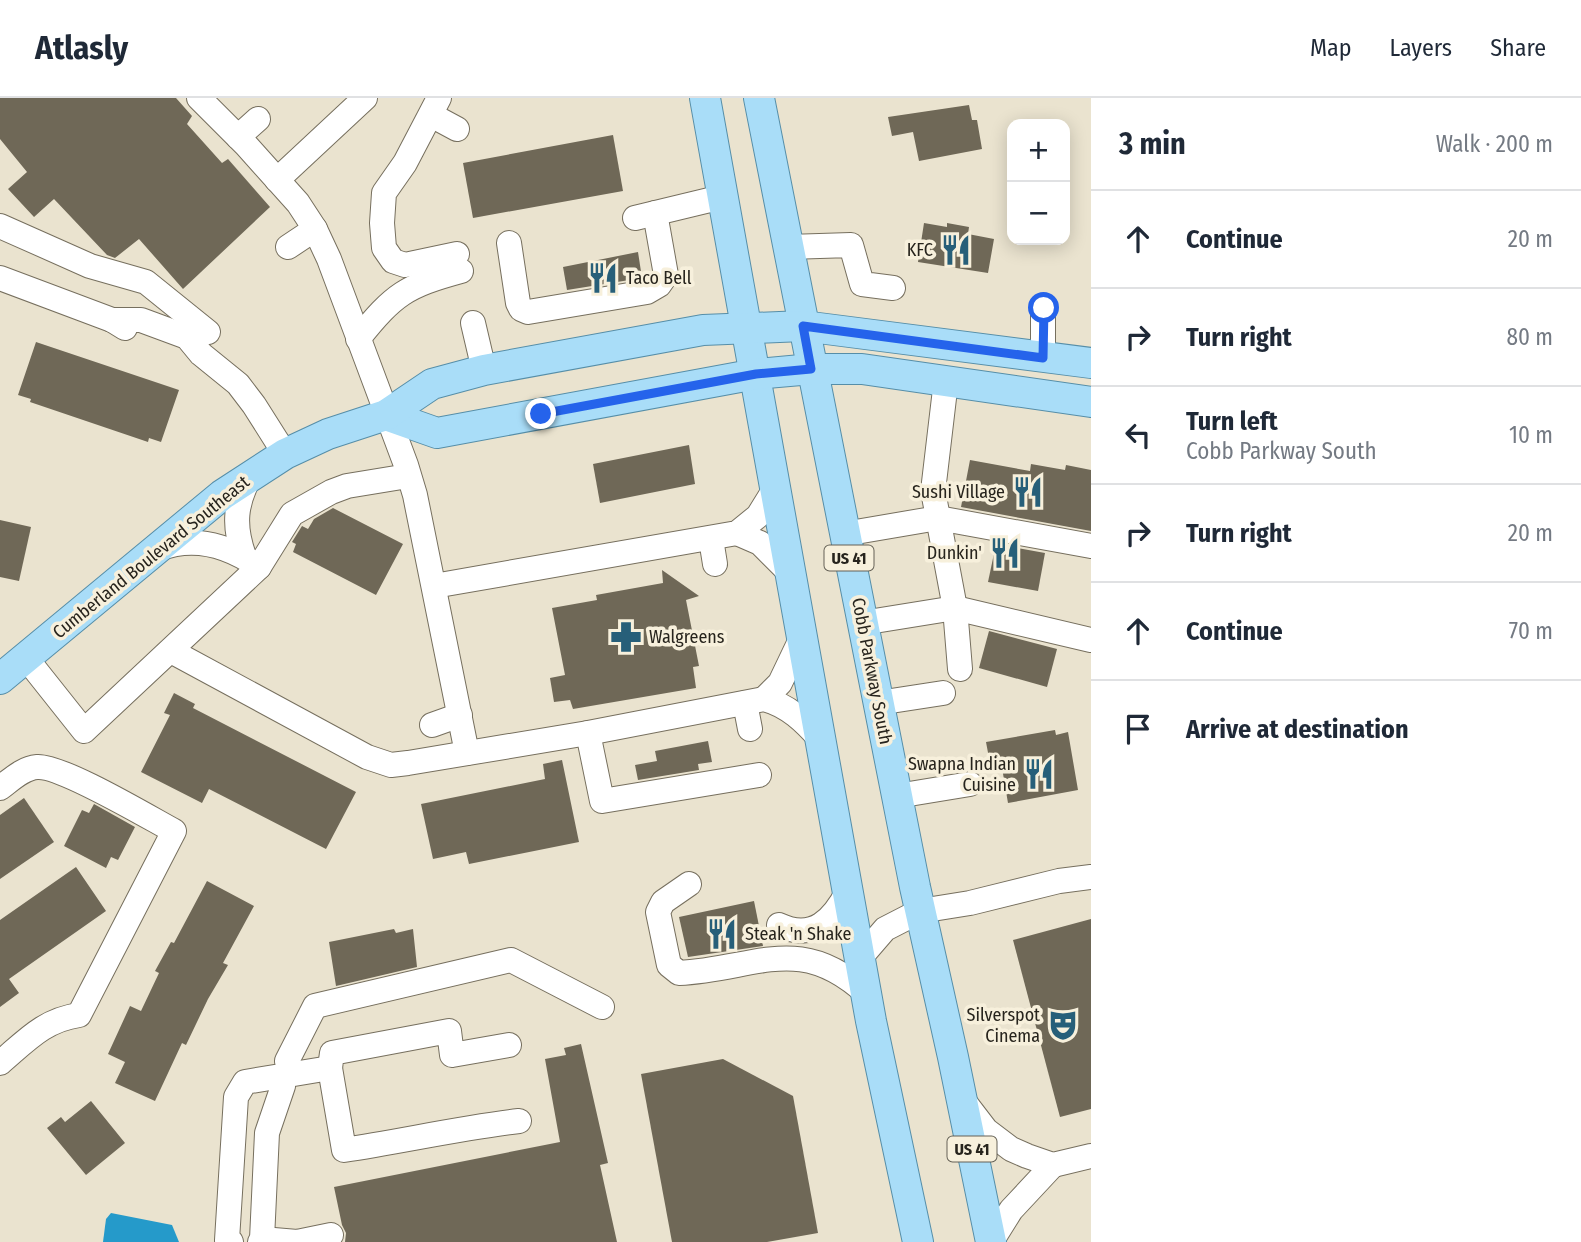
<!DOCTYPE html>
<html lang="en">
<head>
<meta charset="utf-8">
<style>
  body { margin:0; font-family:"Fira Sans Condensed",sans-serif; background:#f6f6f7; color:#1f2937 }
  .controls { position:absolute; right:21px; top:21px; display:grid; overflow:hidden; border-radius:14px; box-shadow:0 4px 18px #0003 }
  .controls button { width:63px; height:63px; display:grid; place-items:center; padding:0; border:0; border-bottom:2px solid #e0e1e3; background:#fff; color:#1f2937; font:35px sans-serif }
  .stop { position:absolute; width:21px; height:21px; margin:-16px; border:5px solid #2563eb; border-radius:50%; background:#fff }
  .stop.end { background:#2563eb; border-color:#fff; box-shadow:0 2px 7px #0008 }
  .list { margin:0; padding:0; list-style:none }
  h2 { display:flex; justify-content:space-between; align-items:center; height:91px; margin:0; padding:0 28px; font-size:30px }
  h2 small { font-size:23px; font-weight:400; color:#747a83 }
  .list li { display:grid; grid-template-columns:46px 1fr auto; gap:21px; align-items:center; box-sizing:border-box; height:98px; padding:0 28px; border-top:2px solid #e0e1e3 }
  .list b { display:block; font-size:26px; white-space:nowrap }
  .list p { margin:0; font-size:23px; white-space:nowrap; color:#747a83 }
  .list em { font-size:23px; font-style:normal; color:#747a83 }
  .icon { flex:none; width:38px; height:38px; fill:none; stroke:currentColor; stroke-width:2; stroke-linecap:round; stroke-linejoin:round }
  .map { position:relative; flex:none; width:1091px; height:1144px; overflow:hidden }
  header { display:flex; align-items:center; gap:42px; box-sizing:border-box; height:98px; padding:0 35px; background:#fff; border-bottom:2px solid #e0e1e3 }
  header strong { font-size:33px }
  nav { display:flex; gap:38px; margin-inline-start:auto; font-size:24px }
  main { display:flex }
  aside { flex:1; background:#fff }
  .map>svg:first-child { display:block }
  .water { fill:#259aca }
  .building { fill:#6f6857 }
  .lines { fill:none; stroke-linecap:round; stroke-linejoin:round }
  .minor-casing { stroke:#766f5e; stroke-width:26 }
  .major-casing { stroke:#568ea8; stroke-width:32 }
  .minor { stroke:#fff; stroke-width:24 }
  .major { stroke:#a9ddf8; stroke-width:30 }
  .route { stroke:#2563eb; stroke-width:9 }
  .labels { text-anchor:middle; stroke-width:7; stroke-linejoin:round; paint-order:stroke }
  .shield { fill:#f7f0dc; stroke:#656156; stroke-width:2 }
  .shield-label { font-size:16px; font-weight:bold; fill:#27241d }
  .poi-label { font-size:18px; fill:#27241d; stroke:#f7f0dc; text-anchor:end }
  .street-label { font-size:18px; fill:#27241d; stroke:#f7f0dc }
</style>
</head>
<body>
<header>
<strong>Atlasly</strong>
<nav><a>Map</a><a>Layers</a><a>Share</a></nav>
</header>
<main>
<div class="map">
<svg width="1091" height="1144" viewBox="0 0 1091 1144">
  <rect width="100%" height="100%" fill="#eae3cf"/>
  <path class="water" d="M111,1115l61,12 7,17h-76l3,-23z"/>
  <g class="building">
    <path d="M0,0h176l16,18 -5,8 35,39 6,-4 42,48 -87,82 -44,-50 -24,19 -8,-3 -53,-56 -20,18 -26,-28 19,-17 -27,-33z"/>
    <path d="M969,7l3,15h5l5,29 -63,12 -6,-29 -21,4 -4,-19z"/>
    <path d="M613,37l10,56 -150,27 -10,-55z"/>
    <path d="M924,125l23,4v-4l22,4 -1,7 26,5 -6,34 -70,-11z"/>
    <path d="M638,154l4,26 -75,12 -4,-23z"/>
    <path d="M36,244l143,48 -18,52 -12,-4 -1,4 -118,-40 1,-3 -13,-4z"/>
    <path d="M689,347l6,39 -95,19 -7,-39z"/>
    <path d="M970,362l60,11 1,-7 34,6 1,-5 25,5v61l-130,-24z"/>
    <path d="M333,410l70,36 -27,51 -83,-43 3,-8 -4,-2 10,-16 6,3 6,-10z"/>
    <path d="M0,422l31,7 -12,54 -19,-4z"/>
    <path d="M996,446l49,9 -7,38 -50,-9z"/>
    <path d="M662,472l37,26 -13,4 13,66 -6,1 3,21 -123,21 -3,-9 -16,2 -4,-24 15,-3 -13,-67 45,-8 -1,-5 67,-12z"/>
    <path d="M989,533l68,18 -10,38 -68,-19z"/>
    <path d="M174,595l21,11 -2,4 163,84 -30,57 -117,-60 -7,14 -61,-31 29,-57 -6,-2z"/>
    <path d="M1055,632l1,5 12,-3 10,58 -70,13 -8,-47 -11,2 -3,-16z"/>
    <path d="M708,643l4,21 -14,2 1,6 -61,10 -3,-15 22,-4 -2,-10z"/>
    <path d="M562,662l17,82 -110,22 -3,-12 -33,7 -12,-55 124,-25 -2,-15z"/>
    <path d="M24,700l30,44 -54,37v-64z"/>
    <path d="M94,706l41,23 -17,33 -7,-3 -5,11 -42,-22 18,-36 7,3z"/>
    <path d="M76,769l30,44 -97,68 10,14 -19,14v-87z"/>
    <path d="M207,783l47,25 -31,57 5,2 -20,34 -22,46 -4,-2 -27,58 -40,-18 10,-21 -17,-8 22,-48 11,5 18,-38 -4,-2 16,-29 3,1z"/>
    <path d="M754,803l9,45 -75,11 -9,-40z"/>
    <path d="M1091,821v190l-31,8 -47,-177z"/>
    <path d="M394,831l2,4 17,-4 4,38 -81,19 -7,-44z"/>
    <path d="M581,946l27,119 -8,2 17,77h-272l1,-9 -4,-8 -8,-38 226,-45 -15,-83 21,-4 -2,-7z"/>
    <path d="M723,961l70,37 25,137 -51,9h-95l-31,-168z"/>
    <path d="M91,1003l34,42 -39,32 -39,-47 14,-11 4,5z"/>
  </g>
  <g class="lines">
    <defs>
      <g id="minor">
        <path d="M199,0l47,47 52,58 17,26 14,30 77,206 9,30 52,258"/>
        <path d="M439,0l-34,65 -21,30 -2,30 2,25 9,13 12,4 52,-11"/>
        <path d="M431,17l26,14"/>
        <path d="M238,39l20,-18"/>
        <path d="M277,82l88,-82"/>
        <path d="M635,120l87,-21"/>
        <path d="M0,128l90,40 56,16 62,50"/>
        <path d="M509,145l9,60 3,6 7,3 119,-20 12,-7 7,-10 -11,-62"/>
        <path d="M288,149l27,-18"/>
        <path d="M788,149l63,-2 11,39 31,4"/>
        <path d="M0,180l112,42 13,8"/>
        <path d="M112,222h29l46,17 14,17 37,30 16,21 31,49"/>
        <path d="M473,225l11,47"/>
        <path d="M358,241c36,-45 48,-53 103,-68"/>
        <path d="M1043,260v-50"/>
        <path d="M946,283l-13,110 22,117 5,61"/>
        <path d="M737,435l23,10 32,32"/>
        <path d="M844,436l94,-16 153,28"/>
        <path d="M711,441l4,25"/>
        <path d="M159,451c36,-14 70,-3 100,18"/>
        <path d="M244,458c-11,-31 -9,-52 7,-82"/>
        <path d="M434,488l303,-53 21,-17 18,-29"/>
        <path d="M862,525l93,-15 136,32"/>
        <path d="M171,553l196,106 24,8 17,-2 180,-30 176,-34c24,6 41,23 57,41"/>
        <path d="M26,560l58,73 175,-164 33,-53 39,-22 16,-6 61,-10"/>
        <path d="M764,601l16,-16 22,-46"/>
        <path d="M745,605l5,26"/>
        <path d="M878,605l65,-10"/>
        <path d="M432,627l28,-10"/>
        <path d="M588,635l14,68 157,-26"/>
        <path d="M0,690c11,-8 23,-20 37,-21 24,-2 111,50 137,64l-95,184c-35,5 -53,26 -79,48"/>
        <path d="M897,698l73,-12"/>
        <path d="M689,786l-26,18 -5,10 11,53 10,8c78,-4 121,-41 188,21"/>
        <path d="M779,827c34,16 54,-5 69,-34"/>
        <path d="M860,860l25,-29 35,-18 50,-8 89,-22 32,-4"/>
        <path d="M287,963l28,-55 196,-46 91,47"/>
        <path d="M330,970l2,-15 117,-22 3,24 57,-10"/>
        <path d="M963,1002l23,30 25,19 16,7 26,9 38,-9"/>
        <path d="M262,1141l35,3 34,-7"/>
        <path d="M231,1144l-4,-2 9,-143 9,-15 85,-14 14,82c59,-9 116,-22 175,-29"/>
        <path d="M260,1144l2,-3 5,-106 16,-47"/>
        <path d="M991,1144l20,-32 42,-45"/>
      </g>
      <g id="major">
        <path d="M705,0l166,923 47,221"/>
        <path d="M759,0l156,789 38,170 38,185"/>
        <path d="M386,317l51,18 319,-59 56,-5h50l229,33"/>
        <path d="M0,581l222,-184 63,-41 43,-20 58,-19 46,-31 52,-14 219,-40 100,-4 288,37"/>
      </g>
    </defs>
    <use href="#minor" class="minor-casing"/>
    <use href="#major" class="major-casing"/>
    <use href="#minor" class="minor"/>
    <use href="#major" class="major"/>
  </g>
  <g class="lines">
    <path class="route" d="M541,316l215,-40 55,-5 -8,-43 240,32 1,-50"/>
  </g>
  <defs>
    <symbol id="restaurant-bare" viewBox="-9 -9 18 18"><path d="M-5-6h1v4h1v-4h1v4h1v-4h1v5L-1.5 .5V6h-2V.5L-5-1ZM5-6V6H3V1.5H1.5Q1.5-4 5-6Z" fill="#275f79" stroke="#f7f0dc" stroke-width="2.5" paint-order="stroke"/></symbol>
    <symbol id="pharmacy-bare" viewBox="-9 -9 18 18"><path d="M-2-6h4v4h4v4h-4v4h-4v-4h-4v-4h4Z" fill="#275f79" stroke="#f7f0dc" stroke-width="2.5" paint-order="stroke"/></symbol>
    <symbol id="theatre-bare" viewBox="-9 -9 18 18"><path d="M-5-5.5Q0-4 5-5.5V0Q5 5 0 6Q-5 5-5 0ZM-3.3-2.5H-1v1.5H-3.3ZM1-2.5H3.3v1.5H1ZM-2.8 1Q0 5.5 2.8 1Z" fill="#275f79" stroke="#f7f0dc" stroke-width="2.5" paint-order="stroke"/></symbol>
  </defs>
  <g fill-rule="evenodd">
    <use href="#restaurant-bare" x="934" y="130" width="44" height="44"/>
    <use href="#restaurant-bare" x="581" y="158" width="44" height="44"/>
    <use href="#restaurant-bare" x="1006" y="372" width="44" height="44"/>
    <use href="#restaurant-bare" x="983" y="433" width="44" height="44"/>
    <use href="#pharmacy-bare" x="604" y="517" width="44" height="44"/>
    <use href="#restaurant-bare" x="1017" y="654" width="44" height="44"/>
    <use href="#restaurant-bare" x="700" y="814" width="44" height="44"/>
    <use href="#theatre-bare" x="1041" y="905" width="44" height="44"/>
  </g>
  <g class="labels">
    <g class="shield">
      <rect x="824.5" y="447.5" width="49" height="25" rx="5"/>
      <rect x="947.5" y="1038.5" width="49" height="25" rx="5"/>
    </g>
    <g class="shield-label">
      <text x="849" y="466">US 41</text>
      <text x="972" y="1057">US 41</text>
    </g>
    <g class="poi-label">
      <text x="933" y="158">KFC</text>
      <text x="626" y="186" text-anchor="start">Taco Bell</text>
      <text x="1005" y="400">Sushi Village</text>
      <text x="982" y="461">Dunkin'</text>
      <text x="649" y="545" text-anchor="start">Walgreens</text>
      <text x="1016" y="672">Swapna Indian<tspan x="1016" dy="21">Cuisine</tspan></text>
      <text x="745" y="842" text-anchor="start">Steak 'n Shake</text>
      <text x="1040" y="923">Silverspot<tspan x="1040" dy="21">Cinema</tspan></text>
    </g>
    <g class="street-label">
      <text transform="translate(151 459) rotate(-39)" y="6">Cumberland Boulevard Southeast</text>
      <text transform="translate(872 573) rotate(79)" y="6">Cobb Parkway South</text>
    </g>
  </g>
</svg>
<div class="controls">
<button>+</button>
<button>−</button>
</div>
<div class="stop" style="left:1044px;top:210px"></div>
<div class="stop end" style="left:541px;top:316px"></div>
</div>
<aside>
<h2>3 min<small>Walk · 200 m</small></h2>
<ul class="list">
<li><svg class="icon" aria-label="ahead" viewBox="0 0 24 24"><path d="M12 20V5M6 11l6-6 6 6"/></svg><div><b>Continue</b></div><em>20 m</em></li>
<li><svg class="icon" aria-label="right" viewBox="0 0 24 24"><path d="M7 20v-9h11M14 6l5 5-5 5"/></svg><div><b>Turn right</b></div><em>80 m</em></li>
<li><svg class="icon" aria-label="left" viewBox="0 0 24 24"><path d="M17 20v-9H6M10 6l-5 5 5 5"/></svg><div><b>Turn left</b><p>Cobb Parkway South</p></div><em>10 m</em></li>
<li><svg class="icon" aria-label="right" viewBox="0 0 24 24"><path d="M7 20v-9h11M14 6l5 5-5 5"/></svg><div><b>Turn right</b></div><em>20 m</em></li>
<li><svg class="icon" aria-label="ahead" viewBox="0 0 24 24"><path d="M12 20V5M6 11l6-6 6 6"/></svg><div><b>Continue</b></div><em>70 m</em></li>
<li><svg class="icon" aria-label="arrive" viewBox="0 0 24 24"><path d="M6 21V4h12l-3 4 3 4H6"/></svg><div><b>Arrive at destination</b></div></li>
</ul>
</aside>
</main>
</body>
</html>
